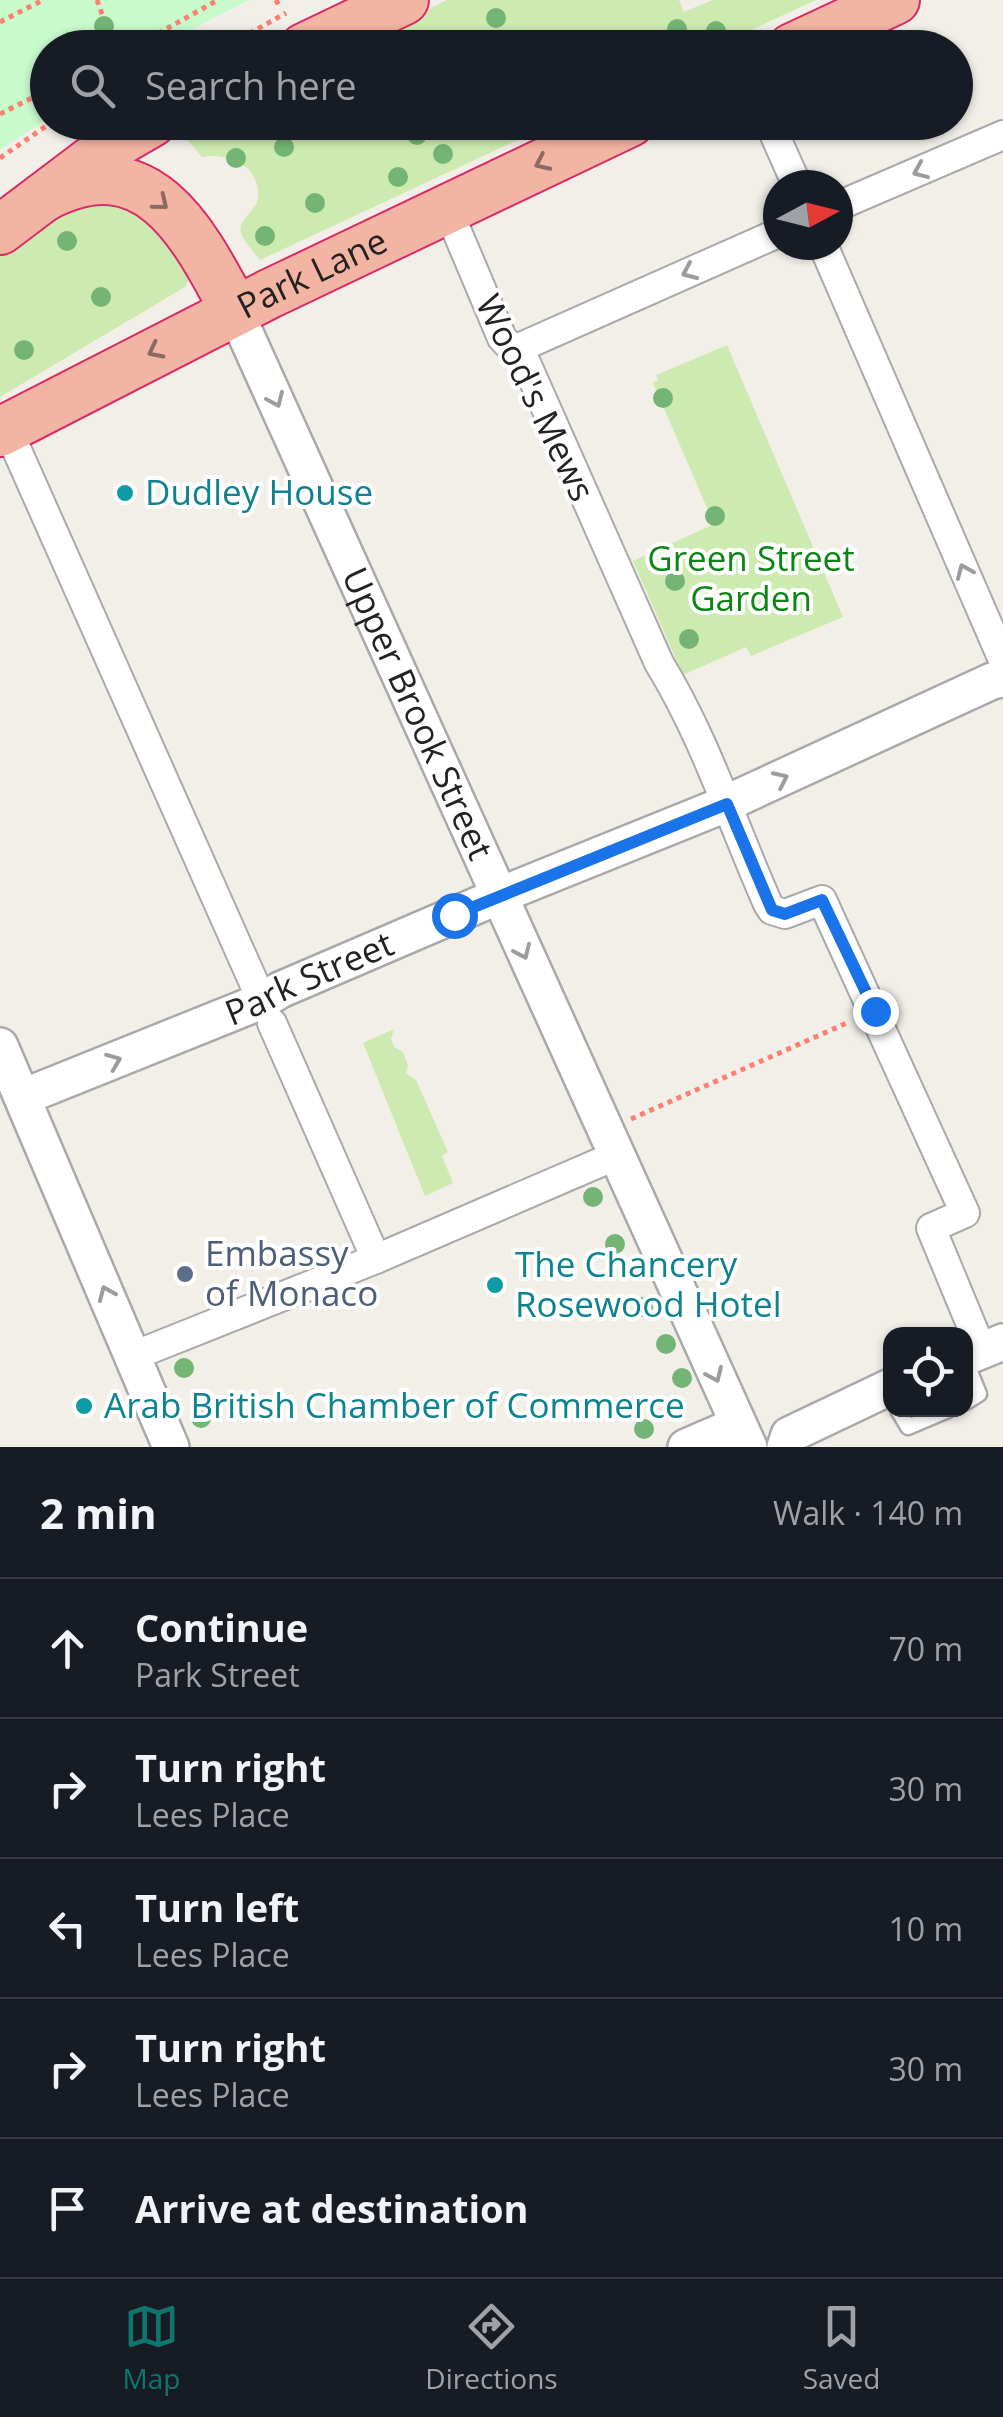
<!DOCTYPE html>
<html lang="en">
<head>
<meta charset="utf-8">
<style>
  body { margin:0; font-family:"Open Sans",sans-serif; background:#242831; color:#f1f3f6 }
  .controls { position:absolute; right:30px; bottom:30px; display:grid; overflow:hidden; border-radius:20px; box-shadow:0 2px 8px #0004 }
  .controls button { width:90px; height:90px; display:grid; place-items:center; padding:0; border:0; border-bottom:2px solid #363941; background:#171b24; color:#f1f3f6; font:50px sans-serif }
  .compass { position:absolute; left:763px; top:170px; width:90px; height:90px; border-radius:50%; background:#171b24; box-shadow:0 2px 8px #0004; rotate:83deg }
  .stop { position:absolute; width:30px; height:30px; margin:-22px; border:8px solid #1a73e8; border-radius:50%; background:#fff }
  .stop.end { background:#1a73e8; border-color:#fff; box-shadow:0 2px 10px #0008 }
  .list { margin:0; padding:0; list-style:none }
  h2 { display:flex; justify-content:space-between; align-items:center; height:130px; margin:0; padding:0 40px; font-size:42px }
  h2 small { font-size:32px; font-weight:400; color:#9ea1a6 }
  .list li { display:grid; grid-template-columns:65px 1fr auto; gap:30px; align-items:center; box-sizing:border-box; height:140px; padding:0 40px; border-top:2px solid #363941 }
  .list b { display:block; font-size:38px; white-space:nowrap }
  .list p { margin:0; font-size:32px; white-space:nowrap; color:#9ea1a6 }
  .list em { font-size:32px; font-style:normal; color:#9ea1a6 }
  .icon { flex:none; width:55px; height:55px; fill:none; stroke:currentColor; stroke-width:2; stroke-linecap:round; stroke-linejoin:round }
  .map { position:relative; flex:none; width:1003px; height:1447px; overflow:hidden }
  .search { position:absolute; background:#171b24; box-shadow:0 2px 8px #0004; left:30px; right:30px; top:30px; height:110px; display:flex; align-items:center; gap:25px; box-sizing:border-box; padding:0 35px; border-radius:55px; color:#9ea1a6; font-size:38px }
  .sheet { height:830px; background:#171b24 }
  nav { display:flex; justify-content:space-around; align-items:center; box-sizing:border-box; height:140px; border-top:2px solid #363941; background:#171b24; font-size:28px; color:#9ea1a6 }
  nav a { display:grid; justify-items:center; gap:5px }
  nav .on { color:#0f766e }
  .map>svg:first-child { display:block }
  .grass { fill:#cdebb0 }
  .park { fill:#c8facc }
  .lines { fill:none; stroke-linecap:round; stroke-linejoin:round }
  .service-casing { stroke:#a9a9a9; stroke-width:19 }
  .minor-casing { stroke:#a9a9a9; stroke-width:32 }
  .tertiary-casing { stroke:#a9a9a9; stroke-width:40 }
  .trunk-casing { stroke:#dc2a67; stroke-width:52 }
  .path { stroke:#fa8072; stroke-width:5; stroke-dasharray:5 5; stroke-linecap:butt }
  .service { stroke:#fff; stroke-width:14 }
  .minor { stroke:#fff; stroke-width:28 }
  .tertiary { stroke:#fff; stroke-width:35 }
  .trunk { stroke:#f2b4a3; stroke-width:48 }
  .tree { fill:#74b475 }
  .oneway { stroke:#8a6b62 }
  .oneway2 { stroke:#9c9c9c }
  .route { stroke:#1a73e8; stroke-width:12 }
  .culture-dot { fill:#0f9aa8; stroke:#fff; stroke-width:4 }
  .service-dot { fill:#5c6f8a; stroke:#fff; stroke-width:4 }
  .labels { text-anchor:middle; stroke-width:8; stroke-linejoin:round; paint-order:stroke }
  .street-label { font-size:35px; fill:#222; stroke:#fff }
  .culture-label { font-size:35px; fill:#0d838f; stroke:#fff; text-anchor:start }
  .park-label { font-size:35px; fill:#0c8416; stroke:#fff }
  .service-label { font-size:35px; fill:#4e5e75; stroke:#fff; text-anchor:start }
</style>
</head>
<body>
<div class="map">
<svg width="1003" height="1447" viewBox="0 0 1003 1447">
  <rect width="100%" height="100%" fill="#f2efe9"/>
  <g class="grass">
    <path d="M447,0h232l5,12 28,-12h104l-102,47 -366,1z"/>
    <path d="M189,123v-1l365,1 -294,137c-6,-8 -16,-18 -19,-27 -4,-14 15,-21 17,-35 3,-32 -30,-46 -56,-41l-25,-29z"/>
    <path d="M84,196l57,13 48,57 1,12 -5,9 -185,110v-146z"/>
    <path d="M727,345l116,272 -92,39 -5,-9 -63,28 -50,-114 81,-37 -61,-141 5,-3 -2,-5z"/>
    <path d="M394,1029l-3,10 3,8 9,5 5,13 -2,8 10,7 32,72 -6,4 11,27 -28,13 -62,-153z"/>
  </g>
  <path class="park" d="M0,0h249l-92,47 -109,1 -1,71 -47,31z"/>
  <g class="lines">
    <defs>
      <g id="service">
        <path d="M966,1362l13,32 -13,8"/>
        <path d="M898,1410l10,17 40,-17"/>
      </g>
      <g id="minor">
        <path d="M769,122l28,63"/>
        <path d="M838,206l165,-71"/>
        <path d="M447,208l55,130 24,25 133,300c46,75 73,160 109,241l4,6 13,4 37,-14 143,313 -34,15 51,123"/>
        <path d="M823,245l180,415"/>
        <path d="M514,350l264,-117"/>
        <path d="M7,428l255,573"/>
        <path d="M272,1023l104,236"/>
        <path d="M133,1356l243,-97 239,-103"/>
      </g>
      <g id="tertiary">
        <path id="s1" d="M235,311l514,1136"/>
        <path d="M0,1046l171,401"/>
        <path id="s2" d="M23,1097l239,-96 18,-11 240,-103 196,-79 276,-127 11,-2"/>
        <path d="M966,1357l37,-15"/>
        <path d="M686,1447l51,-22"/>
        <path d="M785,1447l4,-12 101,-48"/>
      </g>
      <g id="trunk">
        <path d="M304,48l100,-48"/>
        <path d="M792,48l103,-48"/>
        <path d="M44,197c104,-55 149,35 191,114"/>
        <path d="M0,230l114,-86 38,-22"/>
        <path id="s3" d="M0,432l269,-138 361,-172"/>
      </g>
    </defs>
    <use href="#service" class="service-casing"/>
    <use href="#minor" class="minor-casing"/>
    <use href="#tertiary" class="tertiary-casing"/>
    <use href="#trunk" class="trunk-casing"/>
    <g class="path">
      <path d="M97,0l17,48"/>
      <path d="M276,0l4,8"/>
      <path d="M0,22l43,-22"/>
      <path d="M132,48l86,-48"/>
      <path d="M223,48l63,-35"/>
      <path d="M0,114l48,-24"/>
      <path d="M0,158l52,-36"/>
      <path d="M631,1119l218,-97"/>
    </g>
    <use href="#service" class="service"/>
    <use href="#minor" class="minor"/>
    <use href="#tertiary" class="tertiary"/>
    <use href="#trunk" class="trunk"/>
  </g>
  <g class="tree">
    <circle cx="496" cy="18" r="10"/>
    <circle cx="104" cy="26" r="10"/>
    <circle cx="677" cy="29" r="10"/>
    <circle cx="716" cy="31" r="10"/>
    <circle cx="417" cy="135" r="10"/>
    <circle cx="284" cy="147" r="10"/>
    <circle cx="443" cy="154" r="10"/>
    <circle cx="236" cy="158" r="10"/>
    <circle cx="398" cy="177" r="10"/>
    <circle cx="315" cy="203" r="10"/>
    <circle cx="265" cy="236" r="10"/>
    <circle cx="67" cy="241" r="10"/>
    <circle cx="101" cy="297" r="10"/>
    <circle cx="24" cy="350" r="10"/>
    <circle cx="663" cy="398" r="10"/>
    <circle cx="715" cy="516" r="10"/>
    <circle cx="675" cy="581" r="10"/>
    <circle cx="689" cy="639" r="10"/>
    <circle cx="593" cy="1197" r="10"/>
    <circle cx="615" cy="1244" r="10"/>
    <circle cx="643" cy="1307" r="10"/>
    <circle cx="666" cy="1344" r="10"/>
    <circle cx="184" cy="1368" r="10"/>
    <circle cx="682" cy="1378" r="10"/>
    <circle cx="676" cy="1409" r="10"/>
    <circle cx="201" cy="1418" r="10"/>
    <circle cx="644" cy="1429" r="10"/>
  </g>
  <defs><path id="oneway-chevron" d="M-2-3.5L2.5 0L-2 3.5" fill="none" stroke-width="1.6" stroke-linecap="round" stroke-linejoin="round" transform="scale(2.5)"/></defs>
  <g class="oneway">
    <use href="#oneway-chevron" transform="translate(542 163) rotate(155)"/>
    <use href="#oneway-chevron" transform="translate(161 203) rotate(39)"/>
    <use href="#oneway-chevron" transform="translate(155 351) rotate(153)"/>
  </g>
  <g class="oneway2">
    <use href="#oneway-chevron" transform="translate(920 171) rotate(157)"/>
    <use href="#oneway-chevron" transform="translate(689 272) rotate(156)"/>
    <use href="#oneway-chevron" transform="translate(276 400) rotate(66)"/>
    <use href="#oneway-chevron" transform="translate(964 571) rotate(-113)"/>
    <use href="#oneway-chevron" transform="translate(781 779) rotate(-25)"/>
    <use href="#oneway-chevron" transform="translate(523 952) rotate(66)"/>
    <use href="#oneway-chevron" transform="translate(114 1061) rotate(-22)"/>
    <use href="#oneway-chevron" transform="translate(106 1293) rotate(-113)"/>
    <use href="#oneway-chevron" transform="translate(715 1375) rotate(66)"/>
  </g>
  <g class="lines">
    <path class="route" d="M454,915l273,-111 45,106 13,4 37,-14 53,111"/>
  </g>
  <g class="culture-dot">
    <circle cx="125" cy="493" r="10"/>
    <circle cx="495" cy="1285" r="10"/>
    <circle cx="84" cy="1406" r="10"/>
  </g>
  <circle class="service-dot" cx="185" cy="1274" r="10"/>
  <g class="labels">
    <g class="street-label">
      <text dy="12" stroke="none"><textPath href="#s3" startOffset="350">Park Lane</textPath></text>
      <text transform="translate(535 398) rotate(64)" y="12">Wood's Mews</text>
      <text dy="12" stroke="none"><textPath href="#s1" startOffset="442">Upper Brook Street</textPath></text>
      <text dy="12" stroke="none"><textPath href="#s2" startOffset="310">Park Street</textPath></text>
    </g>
    <g class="culture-label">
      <text x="145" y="505">Dudley House</text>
      <text x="515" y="1277">The Chancery<tspan x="515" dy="40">Rosewood Hotel</tspan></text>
      <text x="104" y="1418">Arab British Chamber of Commerce</text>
    </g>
    <g class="park-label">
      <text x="751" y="571">Green Street<tspan x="751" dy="40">Garden</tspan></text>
    </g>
    <g class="service-label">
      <text x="205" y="1266">Embassy<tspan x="205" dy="40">of Monaco</tspan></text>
    </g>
  </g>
</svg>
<div class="controls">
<button><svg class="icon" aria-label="locate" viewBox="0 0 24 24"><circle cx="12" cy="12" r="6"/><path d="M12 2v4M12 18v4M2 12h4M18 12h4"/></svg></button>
</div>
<svg class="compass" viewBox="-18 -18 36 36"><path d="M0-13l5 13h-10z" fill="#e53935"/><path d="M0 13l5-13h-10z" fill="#9ea1a6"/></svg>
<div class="stop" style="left:454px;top:915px"></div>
<div class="stop end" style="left:875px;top:1011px"></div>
<div class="search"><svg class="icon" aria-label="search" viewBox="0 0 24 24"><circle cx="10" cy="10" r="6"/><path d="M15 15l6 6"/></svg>Search here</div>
</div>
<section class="sheet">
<h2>2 min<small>Walk · 140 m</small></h2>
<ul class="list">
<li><svg class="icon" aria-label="ahead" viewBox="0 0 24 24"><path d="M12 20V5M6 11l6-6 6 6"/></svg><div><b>Continue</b><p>Park Street</p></div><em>70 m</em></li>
<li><svg class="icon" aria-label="right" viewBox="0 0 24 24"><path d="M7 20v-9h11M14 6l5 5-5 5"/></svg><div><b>Turn right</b><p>Lees Place</p></div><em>30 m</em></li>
<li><svg class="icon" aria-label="left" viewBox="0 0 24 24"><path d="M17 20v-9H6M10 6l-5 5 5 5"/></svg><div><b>Turn left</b><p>Lees Place</p></div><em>10 m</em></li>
<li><svg class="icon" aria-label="right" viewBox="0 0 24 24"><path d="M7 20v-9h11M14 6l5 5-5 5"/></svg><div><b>Turn right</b><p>Lees Place</p></div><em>30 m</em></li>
<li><svg class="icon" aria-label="arrive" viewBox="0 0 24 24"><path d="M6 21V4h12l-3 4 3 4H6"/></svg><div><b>Arrive at destination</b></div></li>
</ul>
</section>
<nav>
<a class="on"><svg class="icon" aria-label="map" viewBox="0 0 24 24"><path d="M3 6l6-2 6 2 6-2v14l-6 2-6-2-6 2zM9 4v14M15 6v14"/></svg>Map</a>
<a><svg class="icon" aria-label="directions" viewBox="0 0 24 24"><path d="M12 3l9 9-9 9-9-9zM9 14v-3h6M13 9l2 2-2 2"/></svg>Directions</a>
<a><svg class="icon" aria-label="saved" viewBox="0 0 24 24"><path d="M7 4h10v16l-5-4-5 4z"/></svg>Saved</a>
</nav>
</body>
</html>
